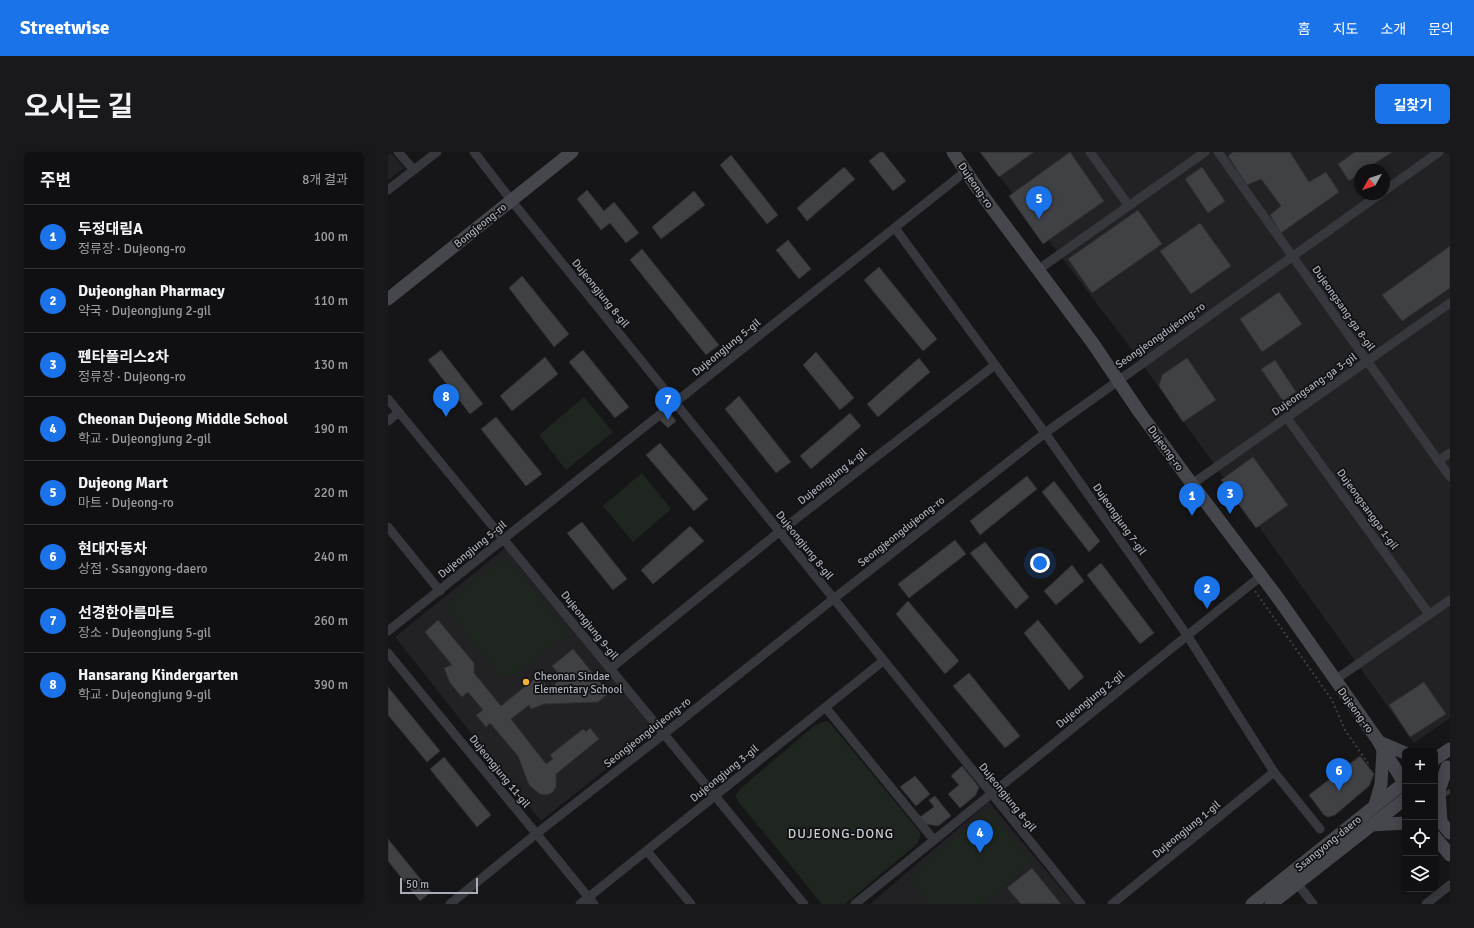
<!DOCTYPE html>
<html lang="ko">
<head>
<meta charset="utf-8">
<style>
  body { margin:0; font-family:Signika,"Noto Sans KR",sans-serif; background:#19191b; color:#f1f3f6 }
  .controls { position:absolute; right:12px; bottom:12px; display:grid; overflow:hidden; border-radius:6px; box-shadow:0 2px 10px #0003 }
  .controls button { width:36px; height:36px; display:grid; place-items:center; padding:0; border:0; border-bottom:1px solid #303032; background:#101012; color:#f1f3f6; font:20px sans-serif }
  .compass { position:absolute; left:966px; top:12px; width:36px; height:36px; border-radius:50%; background:#101012; box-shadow:0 2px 10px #0003; rotate:230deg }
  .scale { position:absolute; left:12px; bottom:10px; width:78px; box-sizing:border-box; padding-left:4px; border:2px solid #a8adb8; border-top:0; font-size:11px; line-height:14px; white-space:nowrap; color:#a8adb8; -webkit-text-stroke:3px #111113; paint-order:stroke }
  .you { position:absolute; left:652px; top:411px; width:14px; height:14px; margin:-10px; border:3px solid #fff; border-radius:50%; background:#1a73e8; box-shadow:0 0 0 6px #1a73e833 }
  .badge { display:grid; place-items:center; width:26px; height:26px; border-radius:50%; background:#1a73e8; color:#fff; font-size:13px; font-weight:700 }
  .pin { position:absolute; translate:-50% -33px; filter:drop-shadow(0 1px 2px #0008) }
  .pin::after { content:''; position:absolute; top:21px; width:14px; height:12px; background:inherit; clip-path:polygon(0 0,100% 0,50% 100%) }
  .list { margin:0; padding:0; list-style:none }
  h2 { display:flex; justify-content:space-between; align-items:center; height:52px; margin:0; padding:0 16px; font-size:17px }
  h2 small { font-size:13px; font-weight:400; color:#9c9d9f }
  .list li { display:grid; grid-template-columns:26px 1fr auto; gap:12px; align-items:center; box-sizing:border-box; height:64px; padding:0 16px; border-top:1px solid #303032 }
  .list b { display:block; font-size:15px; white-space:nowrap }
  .list p { margin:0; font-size:13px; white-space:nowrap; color:#9c9d9f }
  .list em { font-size:13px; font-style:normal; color:#9c9d9f }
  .icon { flex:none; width:22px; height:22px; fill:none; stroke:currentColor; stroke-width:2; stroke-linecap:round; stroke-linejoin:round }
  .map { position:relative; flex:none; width:1062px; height:752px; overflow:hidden; border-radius:6px }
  header { display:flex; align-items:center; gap:24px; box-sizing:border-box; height:56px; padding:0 20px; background:#1a73e8; color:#fff }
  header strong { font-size:19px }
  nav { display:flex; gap:22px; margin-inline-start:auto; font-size:14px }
  .intro { display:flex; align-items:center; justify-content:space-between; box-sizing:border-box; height:96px; padding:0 24px }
  h1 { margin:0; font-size:28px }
  .button { padding:10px 18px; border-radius:6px; background:#1a73e8; color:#fff; font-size:14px; font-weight:700 }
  main { display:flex; gap:24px; padding:0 24px }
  aside { flex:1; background:#101012; border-radius:6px; box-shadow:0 2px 10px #0003 }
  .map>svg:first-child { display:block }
  .built { fill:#222225; fill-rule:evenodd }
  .green { fill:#1e261f }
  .building { fill:#404145; stroke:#303034 }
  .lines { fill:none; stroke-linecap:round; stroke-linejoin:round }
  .path { stroke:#3d3f44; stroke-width:2; stroke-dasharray:2 3; stroke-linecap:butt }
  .lane { stroke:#37383d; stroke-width:4.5 }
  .street { stroke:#37383d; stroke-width:9 }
  .secondary { stroke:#45474d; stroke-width:13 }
  .poi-dot { fill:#f2b134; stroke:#111113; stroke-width:1.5 }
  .labels { text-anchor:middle; stroke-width:3.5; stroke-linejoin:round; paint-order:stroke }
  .street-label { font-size:11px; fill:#a8adb8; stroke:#111113 }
  .poi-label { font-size:11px; fill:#a8adb8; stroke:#111113; text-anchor:start }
  .quarter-label { font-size:13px; letter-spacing:1px; fill:#c9ccd4; stroke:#111113 }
</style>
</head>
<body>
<header>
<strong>Streetwise</strong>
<nav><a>홈</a><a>지도</a><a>소개</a><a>문의</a></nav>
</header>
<div class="intro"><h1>오시는 길</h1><a class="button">길찾기</a></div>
<main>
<aside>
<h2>주변<small>8개 결과</small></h2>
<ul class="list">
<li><span class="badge">1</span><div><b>두정대림A</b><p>정류장 · Dujeong-ro</p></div><em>100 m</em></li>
<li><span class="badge">2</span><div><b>Dujeonghan Pharmacy</b><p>약국 · Dujeongjung 2-gil</p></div><em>110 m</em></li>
<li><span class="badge">3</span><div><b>펜타폴리스2차</b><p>정류장 · Dujeong-ro</p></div><em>130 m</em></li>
<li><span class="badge">4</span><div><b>Cheonan Dujeong Middle School</b><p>학교 · Dujeongjung 2-gil</p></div><em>190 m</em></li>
<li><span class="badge">5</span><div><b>Dujeong Mart</b><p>마트 · Dujeong-ro</p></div><em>220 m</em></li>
<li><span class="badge">6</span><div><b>현대자동차</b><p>상점 · Ssangyong-daero</p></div><em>240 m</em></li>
<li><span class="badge">7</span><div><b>선경한아름마트</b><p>장소 · Dujeongjung 5-gil</p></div><em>260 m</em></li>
<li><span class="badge">8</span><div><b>Hansarang Kindergarten</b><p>학교 · Dujeongjung 9-gil</p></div><em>390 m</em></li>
</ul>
</aside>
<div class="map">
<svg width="1062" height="752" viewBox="0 0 1062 752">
  <rect width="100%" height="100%" fill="#161618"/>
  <g class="built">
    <path d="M0,0h2l14,16 -16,12z"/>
    <path d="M593,0h469v566l-36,25 -284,-396zM972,18h24v24h-24z"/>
    <path d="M121,393l149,183 -117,93 -146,-184z"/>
    <path d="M601,650l85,102h-204z"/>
  </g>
  <g class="green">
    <path d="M196,245l29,35 -47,38 -27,-35z"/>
    <path d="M254,321l29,36 -38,33 -30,-36z"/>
    <path d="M118,406l63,74 -57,45 -6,2 -6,-3 -56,-69 56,-48z"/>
    <path d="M438,569l4,2 90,109v5l-3,7 -72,60h-23l-85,-104 -1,-5 4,-6 74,-63z"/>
    <path d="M600,657l44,53 -50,42h-53l-21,-25z"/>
  </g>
  <g class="building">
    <path d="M492,0h3l23,29 -13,10 -24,-30z"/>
    <path d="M592,0h54l-35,25z"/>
    <path d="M682,0l34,49 -61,43 -34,-48z"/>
    <path d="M845,0h57l19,30 17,-10 13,20 -58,41 -11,-18 11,-9 -20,-27 -14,6 -19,-29z"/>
    <path d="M967,0h37l-27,18h-5v3l-11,8 -11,-17z"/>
    <path d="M343,3l47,60 -11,9 -47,-59z"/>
    <path d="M456,15l11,12 -48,42 -10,-13z"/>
    <path d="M814,15l23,34 -17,12 -23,-34z"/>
    <path d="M199,38l17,21 10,-9 25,31 -13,10 -16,-20 -9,7 -24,-31z"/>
    <path d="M306,39l11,14 -44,34 -9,-12z"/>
    <path d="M750,58l24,34 -70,49 -24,-34z"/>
    <path d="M812,71l31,43 -40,28 -31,-43z"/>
    <path d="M400,88l23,29 -12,10 -23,-29z"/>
    <path d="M1062,94v42l-48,33 -20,-26z"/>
    <path d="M254,97l77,96 -13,10 -76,-95z"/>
    <path d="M491,115l58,72 -14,12 -59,-71z"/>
    <path d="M134,124l47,58 -15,13 -45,-59z"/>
    <path d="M891,140l23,32 -40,28 -22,-33z"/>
    <path d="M53,198l42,54 -13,10 -42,-54z"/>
    <path d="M195,198l46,57 -14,11 -46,-56z"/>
    <path d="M428,200l38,46 -14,12 -37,-45z"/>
    <path d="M157,205l13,17 -46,37 -12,-15z"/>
    <path d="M531,206l11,14 -52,45 -11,-13z"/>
    <path d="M799,206l29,42 -33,22 -24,-36 3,-11z"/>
    <path d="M887,208l21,32 -13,9 -22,-32z"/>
    <path d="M351,244l52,66 -15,11 -51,-64z"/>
    <path d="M281,260l7,9 -8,7 -8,-8z"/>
    <path d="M462,261l11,13 -50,43 -11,-13z"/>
    <path d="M108,265l46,57 -16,12 -45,-57z"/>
    <path d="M272,291l48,56 -14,12 -48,-56z"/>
    <path d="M865,305l35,48 -32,23 -35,-48z"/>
    <path d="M639,324l10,13 -57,46 -10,-14z"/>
    <path d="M666,329l46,60 -11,11 -47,-60z"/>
    <path d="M194,370l45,57 -14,11 -46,-57z"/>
    <path d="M302,374l14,15 -51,43 -12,-14z"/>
    <path d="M567,388l11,14 -57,44 -11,-14z"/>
    <path d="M597,390l44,55 -13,12 -46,-56z"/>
    <path d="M713,411l53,70 -14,11 -53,-69z"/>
    <path d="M684,413l12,16 -28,24 -12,-14z"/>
    <path d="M520,449l51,60 -14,13 -49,-60z"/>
    <path d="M50,468l36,43v10l27,33 37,-30 11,13 13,-11 -10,-12 21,-17 36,44 -11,9 -54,2 -13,5 -2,-4 -18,14 35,45 7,-5 -3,-4 33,-26 3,3 4,-4 9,11 -43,35v13l-4,6 -6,2 -6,-1 -11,-9 -11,-29 -28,-33 -4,4 -10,-12 7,-5 -15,-18 -6,5 -12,-14 -6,-15 8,-3 -27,-33z"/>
    <path d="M650,468l46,57 -15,13 -45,-57z"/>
    <path d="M581,521l51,63 -15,12 -52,-62z"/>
    <path d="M1036,530l22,32 -36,23 -21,-32z"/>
    <path d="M0,535l52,64 -13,11 -39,-47z"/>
    <path d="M972,604l14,18 -5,12 -34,29 -7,2 -4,-2 -15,-20z"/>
    <path d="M56,605l47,58 -14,12 -47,-58z"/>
    <path d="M574,614l17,21 -3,8 -16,13 -12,-14 11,-9 -8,-9z"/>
    <path d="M527,624l15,18 -14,12 -16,-19z"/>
    <path d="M547,644l16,20 -13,10 -12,-2 -6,-7 14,-10 -5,-7z"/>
    <path d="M0,687l43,53 -11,9 -32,-40z"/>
    <path d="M644,716l29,36h-40l-14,-16z"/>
  </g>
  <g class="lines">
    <path class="path" d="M867,439l77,109 13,30 25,36"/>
    <path class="lane" d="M1053,645l9,-6"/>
    <g class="street">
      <path d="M10,0l16,18"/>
      <path d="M86,0l37,48 570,704"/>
      <path d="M702,0l39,54"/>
      <path d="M830,0l232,325"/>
      <path d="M0,38l49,-38"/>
      <path d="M996,39l55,-39"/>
      <path d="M507,76l150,205 142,202 87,137 46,57"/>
      <path d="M651,117l166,-117"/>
      <path d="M0,247l416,505"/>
      <path d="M899,266l142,196"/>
      <path d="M0,269l11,-9"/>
      <path d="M1050,309l12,-8"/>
      <path d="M804,332l258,-181"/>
      <path d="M0,375l52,64"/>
      <path d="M0,479l578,-460"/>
      <path d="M0,501l206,251"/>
      <path d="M222,517l169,-137 216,-167"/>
      <path d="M947,528l115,-80"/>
      <path d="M438,556l108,132"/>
      <path d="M259,699l44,53"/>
      <path d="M909,731l16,21"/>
      <path d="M62,752l86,-70 128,-100 163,-130 218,-171 335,-239"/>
      <path d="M192,752l303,-243"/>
      <path d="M467,752l406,-328"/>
      <path d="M724,752l162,-132"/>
      <path d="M1038,752l24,-19"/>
    </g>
    <g class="secondary">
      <path d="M565,0l27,40 112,150 48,71 52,71 86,114 99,141 28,45"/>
      <path d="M0,147l184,-147"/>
      <path d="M991,590l26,11"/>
      <path d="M1047,607l15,-10"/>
      <path d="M987,653l6,-21 2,-33 -1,-3"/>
      <path d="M1048,664l14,17"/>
      <path d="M1053,670l-2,-31 8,-24"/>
      <path d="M984,673l33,-2"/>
      <path d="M1047,685l15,18"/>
      <path d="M864,752l153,-122"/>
      <path d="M883,752l134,-105"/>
    </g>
  </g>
  <circle class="poi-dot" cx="138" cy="530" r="4"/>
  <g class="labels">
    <g class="street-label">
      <text transform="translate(588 33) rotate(55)" y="4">Dujeong-ro</text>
      <text transform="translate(92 73) rotate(-39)" y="4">Bongjeong-ro</text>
      <text transform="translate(213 141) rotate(51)" y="4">Dujeongjung 8-gil</text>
      <text transform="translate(956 156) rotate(55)" y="4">Dujeongsang-ga 8-gil</text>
      <text transform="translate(772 183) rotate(-35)" y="4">Seongjeongdujeong-ro</text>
      <text transform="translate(338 195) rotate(-39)" y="4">Dujeongjung 5-gil</text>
      <text transform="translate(926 232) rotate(-35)" y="4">Dujeongsang-ga 3-gil</text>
      <text transform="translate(778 296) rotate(54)" y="4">Dujeong-ro</text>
      <text transform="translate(444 324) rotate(-38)" y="4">Dujeongjung 4-gil</text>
      <text transform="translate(980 357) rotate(54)" y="4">Dujeongsangga 1-gil</text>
      <text transform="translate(732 367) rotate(55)" y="4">Dujeongjung 7-gil</text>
      <text transform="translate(513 379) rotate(-38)" y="4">Seongjeongdujeong-ro</text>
      <text transform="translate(417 393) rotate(51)" y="4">Dujeongjung 8-gil</text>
      <text transform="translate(84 397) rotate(-39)" y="4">Dujeongjung 5-gil</text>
      <text transform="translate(202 473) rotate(51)" y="4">Dujeongjung 9-gil</text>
      <text transform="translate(702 547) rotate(-39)" y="4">Dujeongjung 2-gil</text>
      <text transform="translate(968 558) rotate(54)" y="4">Dujeong-ro</text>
      <text transform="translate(259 580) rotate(-38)" y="4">Seongjeongdujeong-ro</text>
      <text transform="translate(112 619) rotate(51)" y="4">Dujeongjung 11-gil</text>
      <text transform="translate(336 621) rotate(-39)" y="4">Dujeongjung 3-gil</text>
      <text transform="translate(620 645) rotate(51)" y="4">Dujeongjung 8-gil</text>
      <text transform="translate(798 677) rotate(-39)" y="4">Dujeongjung 1-gil</text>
      <text transform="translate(940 691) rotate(-39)" y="4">Ssangyong-daero</text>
    </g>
    <g class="poi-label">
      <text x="146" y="528">Cheonan Sindae<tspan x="146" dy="13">Elementary School</tspan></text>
    </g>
    <g class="quarter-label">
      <text x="453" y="686">DUJEONG-DONG</text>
    </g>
  </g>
</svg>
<div class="controls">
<button>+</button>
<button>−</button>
<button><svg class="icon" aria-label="locate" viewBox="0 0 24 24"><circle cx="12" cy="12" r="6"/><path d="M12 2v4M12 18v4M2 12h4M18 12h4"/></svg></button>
<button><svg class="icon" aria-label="layers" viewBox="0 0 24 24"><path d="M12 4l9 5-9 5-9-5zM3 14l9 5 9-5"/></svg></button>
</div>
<svg class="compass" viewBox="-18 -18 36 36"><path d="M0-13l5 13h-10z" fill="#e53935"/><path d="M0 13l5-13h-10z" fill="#9c9d9f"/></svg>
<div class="scale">50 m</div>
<div class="you"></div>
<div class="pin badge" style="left:804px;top:364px">1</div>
<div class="pin badge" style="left:819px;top:457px">2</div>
<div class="pin badge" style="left:842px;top:362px">3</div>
<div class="pin badge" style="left:592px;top:701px">4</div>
<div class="pin badge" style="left:651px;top:67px">5</div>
<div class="pin badge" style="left:951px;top:639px">6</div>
<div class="pin badge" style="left:280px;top:268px">7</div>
<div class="pin badge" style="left:58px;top:265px">8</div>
</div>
</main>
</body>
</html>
